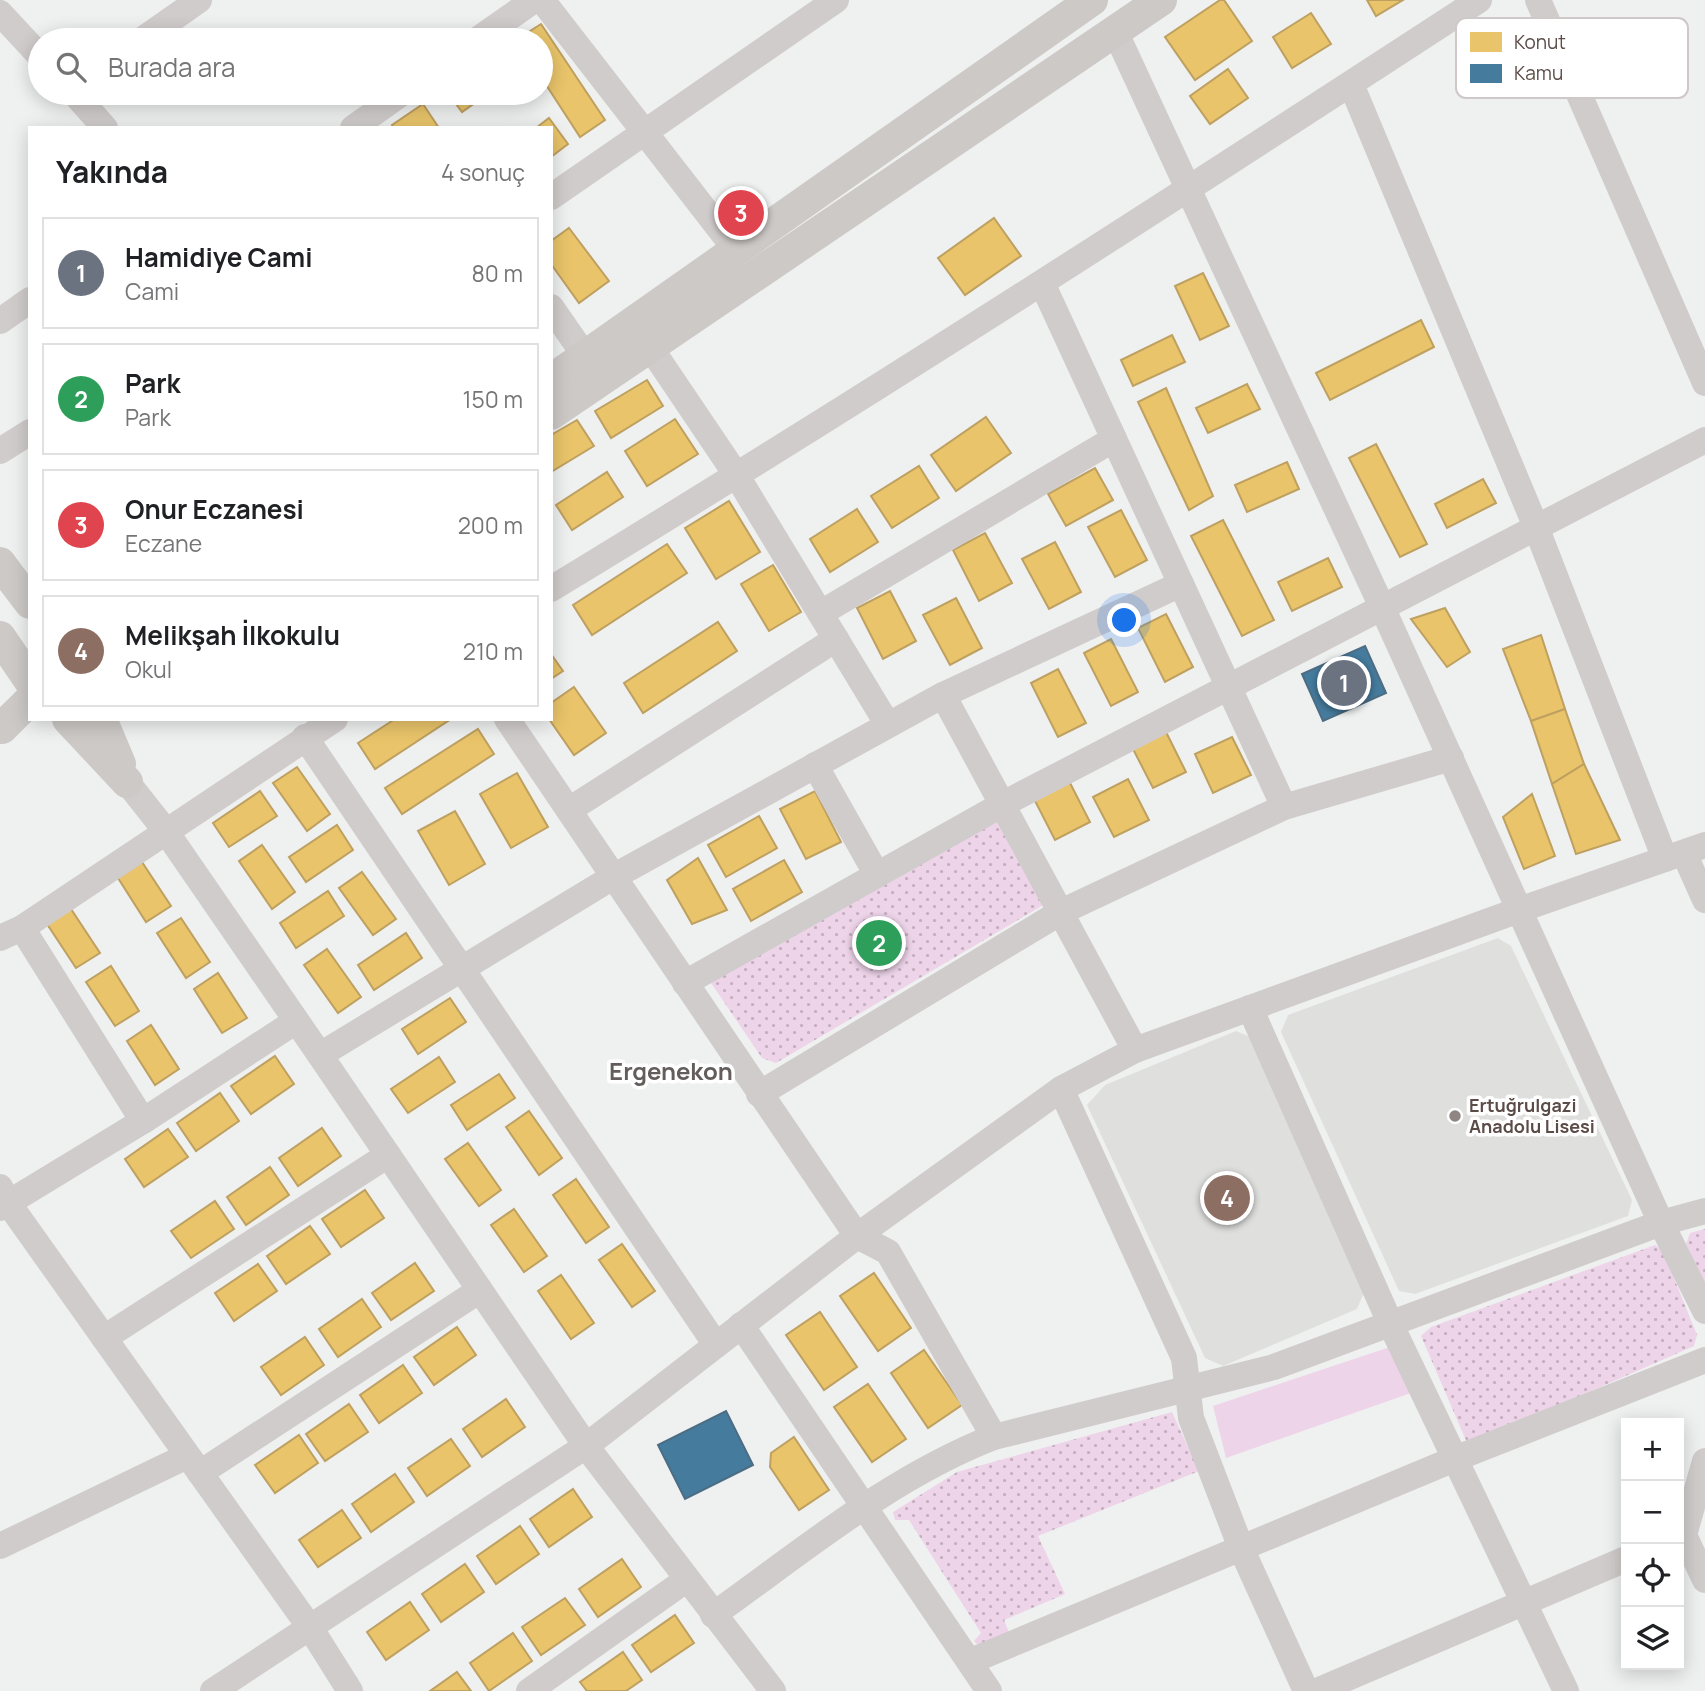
<!DOCTYPE html>
<html lang="tr">
<head>
<meta charset="utf-8">
<style>
  body { margin:0; font-family:Manrope,sans-serif; background:#f6f6f6; color:#202124 }
  .controls { position:absolute; right:21px; bottom:21px; display:grid; overflow:hidden; border-radius:0px; box-shadow:0 4px 18px #0003 }
  .controls button { width:63px; height:63px; display:grid; place-items:center; padding:0; border:0; border-bottom:2px solid #e0e0e0; background:#fff; color:#202124; font:35px sans-serif }
  .you { position:absolute; left:1125px; top:621px; width:24px; height:24px; margin:-18px; border:5px solid #fff; border-radius:50%; background:#1a73e8; box-shadow:0 0 0 10px #1a73e833 }
  .badge { display:grid; place-items:center; width:46px; height:46px; border-radius:50%; background:#7c3aed; color:#fff; font-size:23px; font-weight:700 }
  .pin { position:absolute; translate:-50% -50%; border:4px solid #fff; box-shadow:0 2px 7px #0006 }
  .list { margin:0; padding:0; list-style:none }
  h2 { display:flex; justify-content:space-between; align-items:center; height:91px; margin:0; padding:0 28px; font-size:30px }
  h2 small { font-size:23px; font-weight:400; color:#757577 }
  .list li { display:grid; grid-template-columns:46px 1fr auto; gap:21px; align-items:center; box-sizing:border-box; height:112px; margin:0 14px 14px; padding:0 14px; border:2px solid #e0e0e0; border-radius:0px }
  .list b { display:block; font-size:26px; white-space:nowrap }
  .list p { margin:0; font-size:23px; white-space:nowrap; color:#757577 }
  .list em { font-size:23px; font-style:normal; color:#757577 }
  .icon { flex:none; width:38px; height:38px; fill:none; stroke:currentColor; stroke-width:2; stroke-linecap:round; stroke-linejoin:round }
  .map { position:relative; flex:none; width:1705px; height:1691px; overflow:hidden }
  .search { position:absolute; background:#fff; box-shadow:0 4px 18px #0003; left:28px; top:28px; width:525px; height:77px; display:flex; align-items:center; gap:18px; box-sizing:border-box; padding:0 24px; border-radius:38px; color:#757577; font-size:26px }
  .panel { position:absolute; background:#fff; box-shadow:0 4px 18px #0003; left:28px; top:126px; width:525px; height:595px; border-radius:0px }
  .map>svg:first-child { display:block }
  .education { fill:#dfdfde }
  .green { fill:#eed4e9 }
  .park { fill:url(#park-dots) }
  .homes { fill:#e9c46a; stroke:#bea060; stroke-width:2 }
  .public { fill:#457b9d; stroke:#4c6d83; stroke-width:2 }
  .lines { fill:none; stroke-linecap:round; stroke-linejoin:round }
  .minor { stroke:#d0cccb; stroke-width:26 }
  .major { stroke:#cdc9c7; stroke-width:32 }
  .poi-dot { fill:#8f8582; stroke:#fff; stroke-width:2.5 }
  .labels { text-anchor:middle; stroke-width:7; stroke-linejoin:round; paint-order:stroke }
  .poi-label { font-size:18px; font-weight:bold; fill:#5b4c47; stroke:#fff; text-anchor:start }
  .district-label { font-size:24px; font-weight:bold; fill:#635e5b; stroke:#fff }
  .key { fill:#fff; stroke:#cec9c8; stroke-width:2 }
  .key-label { font-size:19px; fill:#5b4c47 }
</style>
</head>
<body>
<div class="map">
<svg width="1705" height="1691" viewBox="0 0 1705 1691">
  <defs>
    <pattern id="park-dots" width="8" height="8" patternUnits="userSpaceOnUse" patternTransform="scale(1.75)"><rect width="8" height="8" fill="#eed4e9"/><path d="M2 2h.1M6 6h.1" fill="none" stroke="#c4aebf" stroke-width="1.8" stroke-linecap="round"/></pattern>
  </defs>
  <rect width="100%" height="100%" fill="#eff0f0"/>
  <g class="education">
    <path d="M1498,938l13,8 121,254 -4,16 -213,78 -16,-3 -118,-259 7,-17z"/>
    <path d="M1236,1031l17,7 112,252 -8,19 -134,57 -18,-8 -118,-253 18,-20z"/>
  </g>
  <path class="green" d="M1390,1347l21,46 -185,65 -13,-52z"/>
  <g class="park">
    <path d="M997,819l48,85 -269,159 -14,-5 -51,-75z"/>
    <path d="M1705,1229v54l-19,-39 4,-11z"/>
    <path d="M1655,1245l8,6 34,84 -3,11 -226,99 -47,-109 10,-9z"/>
    <path d="M1172,1412l27,59 -161,65 27,58 -61,26 7,17 -29,12 -8,-8 7,-8 -72,-113h-14l-2,-8 64,-40z"/>
  </g>
  <g class="homes">
    <path d="M1220,0h4l28,41 -57,39 -30,-43z"/>
    <path d="M1367,0h36l-27,16z"/>
    <path d="M1311,13l20,31 -39,24 -19,-31z"/>
    <path d="M541,24l64,96 -25,17 -39,-60v-37h-25z"/>
    <path d="M1228,69l20,29 -38,26 -20,-28z"/>
    <path d="M448,93h41l-27,19z"/>
    <path d="M423,104l16,24h-45l-2,-3z"/>
    <path d="M549,118l19,26 -17,13v-29h-15z"/>
    <path d="M994,218l27,38 -56,39 -27,-37z"/>
    <path d="M569,228l40,53 -30,22 -28,-39v-23z"/>
    <path d="M1203,273l26,53 -29,14 -25,-54z"/>
    <path d="M1421,320l13,27 -104,53 -14,-27z"/>
    <path d="M1172,335l13,27 -52,24 -12,-26z"/>
    <path d="M647,380l16,26 -52,32 -16,-27z"/>
    <path d="M1247,384l13,25 -52,24 -12,-25z"/>
    <path d="M1166,388l47,108 -24,14 -51,-108z"/>
    <path d="M986,417l25,36 -55,38 -25,-36z"/>
    <path d="M675,419l23,35 -51,32 -22,-35z"/>
    <path d="M577,420l17,26 -43,26v-37z"/>
    <path d="M1376,444l51,100 -27,13 -51,-99z"/>
    <path d="M1287,462l12,27 -52,23 -12,-27z"/>
    <path d="M919,466l20,32 -47,30 -21,-32z"/>
    <path d="M1095,468l18,32 -47,26 -18,-32z"/>
    <path d="M607,472l16,25 -51,33 -16,-25z"/>
    <path d="M1483,479l13,24 -49,25 -12,-24z"/>
    <path d="M729,501l31,51 -44,27 -31,-51z"/>
    <path d="M857,509l21,33 -48,30 -20,-33z"/>
    <path d="M1121,510l26,50 -32,17 -27,-50z"/>
    <path d="M1223,520l51,100 -32,16 -51,-100z"/>
    <path d="M985,533l27,50 -33,18 -26,-51z"/>
    <path d="M1055,542l26,50 -32,17 -27,-50z"/>
    <path d="M667,544l20,29 -95,62 -19,-30z"/>
    <path d="M1328,558l14,29 -50,24 -14,-29z"/>
    <path d="M773,565l28,47 -32,19 -28,-47z"/>
    <path d="M890,591l26,50 -33,18 -26,-51z"/>
    <path d="M956,598l26,50 -32,17 -27,-50z"/>
    <path d="M1445,608l25,44 -23,15 -36,-48z"/>
    <path d="M1166,614l27,53 -28,15 -27,-54z"/>
    <path d="M718,622l19,29 -94,62 -19,-30z"/>
    <path d="M1541,635l24,74 -34,12 -28,-72z"/>
    <path d="M1111,639l27,53 -27,14 -27,-53z"/>
    <path d="M551,654l12,17 -12,8z"/>
    <path d="M1058,669l28,54 -28,14 -27,-54z"/>
    <path d="M574,687l32,46 -32,22 -25,-36 2,-16z"/>
    <path d="M1565,709l19,55 -32,20 -21,-63z"/>
    <path d="M395,719h56l-76,50 -17,-26z"/>
    <path d="M478,729l16,25 -92,60 -17,-26z"/>
    <path d="M1166,732l20,40 -33,16 -20,-39z"/>
    <path d="M1232,737l19,38 -38,18 -18,-39z"/>
    <path d="M1584,764l36,76 -44,14 -24,-70z"/>
    <path d="M297,767l33,47 -23,17 -34,-48z"/>
    <path d="M517,773l31,54 -37,21 -31,-54z"/>
    <path d="M1128,779l21,41 -35,17 -21,-40z"/>
    <path d="M1069,781l21,41 -35,18 -21,-41z"/>
    <path d="M260,791l17,25 -48,31 -16,-24z"/>
    <path d="M815,791l26,51 -35,17 -26,-50z"/>
    <path d="M1532,794l23,62 -31,13 -21,-52z"/>
    <path d="M455,811l30,53 -36,21 -31,-54z"/>
    <path d="M759,816l18,32 -51,29 -18,-32z"/>
    <path d="M337,825l16,25 -47,32 -17,-25z"/>
    <path d="M262,845l33,47 -23,17 -33,-48z"/>
    <path d="M698,858l29,52 -35,14 -25,-44z"/>
    <path d="M784,860l18,32 -51,29 -18,-32z"/>
    <path d="M142,862l29,44 -25,16 -28,-44z"/>
    <path d="M362,872l34,47 -23,16 -34,-47z"/>
    <path d="M328,891l16,25 -48,32 -16,-25z"/>
    <path d="M71,909l29,44 -24,15 -29,-44z"/>
    <path d="M181,918l29,44 -24,16 -29,-45z"/>
    <path d="M406,933l16,25 -48,32 -16,-25z"/>
    <path d="M327,949l34,48 -23,16 -34,-48z"/>
    <path d="M111,966l28,45 -24,15 -29,-44z"/>
    <path d="M218,973l29,45 -25,15 -28,-44z"/>
    <path d="M450,998l16,24 -48,32 -16,-25z"/>
    <path d="M151,1025l28,44 -24,16 -28,-44z"/>
    <path d="M275,1056l19,28 -43,30 -20,-28z"/>
    <path d="M439,1057l16,25 -47,31 -17,-24z"/>
    <path d="M499,1074l16,24 -48,32 -16,-25z"/>
    <path d="M220,1093l19,28 -43,30 -19,-28z"/>
    <path d="M529,1111l33,47 -23,17 -33,-48z"/>
    <path d="M322,1128l19,28 -43,30 -19,-28z"/>
    <path d="M168,1129l20,28 -44,30 -19,-28z"/>
    <path d="M468,1143l33,47 -22,16 -34,-47z"/>
    <path d="M270,1167l19,28 -43,30 -19,-28z"/>
    <path d="M576,1179l33,48 -23,16 -33,-48z"/>
    <path d="M365,1190l19,28 -43,29 -19,-28z"/>
    <path d="M215,1201l19,28 -43,29 -20,-27z"/>
    <path d="M514,1209l33,47 -23,16 -33,-47z"/>
    <path d="M310,1226l20,28 -44,30 -19,-28z"/>
    <path d="M622,1244l33,47 -23,16 -33,-47z"/>
    <path d="M415,1263l19,28 -43,29 -19,-27z"/>
    <path d="M258,1264l19,27 -43,30 -19,-28z"/>
    <path d="M874,1273l37,55 -33,23 -38,-55z"/>
    <path d="M561,1275l33,48 -23,16 -33,-48z"/>
    <path d="M362,1299l19,28 -43,30 -19,-28z"/>
    <path d="M820,1312l37,55 -33,23 -38,-55z"/>
    <path d="M457,1327l19,28 -42,30 -20,-28z"/>
    <path d="M305,1337l19,28 -43,30 -20,-28z"/>
    <path d="M924,1350l38,55 -34,23 -37,-55z"/>
    <path d="M403,1365l19,28 -43,30 -19,-28z"/>
    <path d="M868,1384l38,55 -34,23 -38,-55z"/>
    <path d="M506,1399l19,28 -43,30 -19,-28z"/>
    <path d="M349,1404l19,28 -43,29 -19,-27z"/>
    <path d="M299,1435l19,28 -43,30 -20,-28z"/>
    <path d="M794,1437l35,53 -30,20 -29,-43 1,-14z"/>
    <path d="M451,1439l19,27 -43,30 -19,-28z"/>
    <path d="M395,1474l19,28 -43,30 -19,-28z"/>
    <path d="M573,1489l19,28 -43,30 -19,-28z"/>
    <path d="M342,1510l19,28 -43,29 -19,-27z"/>
    <path d="M520,1526l19,28 -43,30 -19,-28z"/>
    <path d="M622,1559l19,28 -43,30 -19,-28z"/>
    <path d="M465,1564l19,28 -43,30 -19,-28z"/>
    <path d="M565,1598l20,27 -44,30 -19,-28z"/>
    <path d="M410,1602l19,28 -43,30 -19,-28z"/>
    <path d="M675,1615l19,28 -43,29 -19,-27z"/>
    <path d="M513,1633l19,28 -43,30 -19,-28z"/>
    <path d="M623,1652l19,28 -16,11h-39l-7,-9z"/>
    <path d="M457,1672l14,19h-41z"/>
  </g>
  <g class="public">
    <path d="M1365,646l21,47 -63,28 -21,-47z"/>
    <path d="M726,1411l27,54 -68,34 -27,-54z"/>
  </g>
  <g class="lines">
    <g class="minor">
      <path d="M542,0l194,250"/>
      <path d="M1538,0l167,383"/>
      <path d="M0,13l40,43"/>
      <path d="M1115,31l267,576 279,616 44,88"/>
      <path d="M142,40l57,-40"/>
      <path d="M477,40l57,-40"/>
      <path d="M1351,84l185,443 129,332"/>
      <path d="M74,93l31,35"/>
      <path d="M353,128l49,-35"/>
      <path d="M551,197l285,-197"/>
      <path d="M1042,283l242,524"/>
      <path d="M551,307l34,49"/>
      <path d="M0,321l30,-21"/>
      <path d="M650,347l87,129 151,249"/>
      <path d="M0,451l30,-19"/>
      <path d="M551,589c313,-190 621,-389 928,-589"/>
      <path d="M821,613l293,-174"/>
      <path d="M943,695l192,355"/>
      <path d="M507,719l350,517 31,16 106,185"/>
      <path d="M305,737l411,608"/>
      <path d="M815,765l62,110"/>
      <path d="M127,782l38,48 155,225 266,391 187,245"/>
      <path d="M569,810l267,-171"/>
      <path d="M1684,853l21,47"/>
      <path d="M22,928l121,193"/>
      <path d="M0,938l22,-10 313,-209"/>
      <path d="M685,983l318,-179 702,-364"/>
      <path d="M1250,1008l141,317 175,366"/>
      <path d="M320,1055l293,-178 330,-182 238,-111"/>
      <path d="M1061,1089l123,269 7,60 50,130 65,143"/>
      <path d="M759,1094l302,-182 223,-105 167,-49"/>
      <path d="M0,1187l9,17 302,425 39,62"/>
      <path d="M0,1208l143,-87 153,-100"/>
      <path d="M741,1325l248,366"/>
      <path d="M104,1338l284,-183"/>
      <path d="M1705,1461l-21,74 21,45"/>
      <path d="M200,1473l280,-183"/>
      <path d="M0,1546l187,-90"/>
      <path d="M713,1615c90,-64 178,-138 281,-178l280,-70 387,-144 44,-12"/>
      <path d="M971,1661l486,-203 248,-98"/>
      <path d="M213,1691l373,-245 271,-210 204,-147 74,-39 384,-140 186,-65"/>
      <path d="M529,1691l157,-111"/>
      <path d="M1317,1691l309,-132"/>
    </g>
    <g class="major">
      <path d="M551,380l541,-380"/>
      <path d="M551,414l610,-414"/>
      <path d="M0,563l30,40"/>
      <path d="M0,637l30,44"/>
      <path d="M68,719l59,63"/>
      <path d="M101,719l19,45"/>
      <path d="M2,728l28,-28"/>
    </g>
  </g>
  <circle class="poi-dot" cx="1455" cy="1116" r="7"/>
  <g class="labels">
    <g class="poi-label">
      <text x="1469" y="1112">Ertuğrulgazi<tspan x="1469" dy="21">Anadolu Lisesi</tspan></text>
    </g>
    <g class="district-label">
      <text x="671" y="1080">Ergenekon</text>
    </g>
  </g>
  <rect x="1456" y="18" width="232" height="80" rx="10" class="key"/>
  <rect x="1470" y="32" width="32" height="20" fill="#e9c46a"/>
  <rect x="1470" y="64" width="32" height="19" fill="#457b9d"/>
  <g class="key-label">
    <text x="1514" y="49">Konut</text>
    <text x="1514" y="80">Kamu</text>
  </g>
</svg>
<div class="controls">
<button>+</button>
<button>−</button>
<button><svg class="icon" aria-label="locate" viewBox="0 0 24 24"><circle cx="12" cy="12" r="6"/><path d="M12 2v4M12 18v4M2 12h4M18 12h4"/></svg></button>
<button><svg class="icon" aria-label="layers" viewBox="0 0 24 24"><path d="M12 4l9 5-9 5-9-5zM3 14l9 5 9-5"/></svg></button>
</div>
<div class="you"></div>
<div class="pin badge" style="left:1344px;top:683px;background:#6b7280">1</div>
<div class="pin badge" style="left:879px;top:943px;background:#2e9e5b">2</div>
<div class="pin badge" style="left:741px;top:213px;background:#e0444e">3</div>
<div class="pin badge" style="left:1227px;top:1198px;background:#8d6e63">4</div>
<div class="search"><svg class="icon" aria-label="search" viewBox="0 0 24 24"><circle cx="10" cy="10" r="6"/><path d="M15 15l6 6"/></svg>Burada ara</div>
<section class="panel">
<h2>Yakında<small>4 sonuç</small></h2>
<ul class="list">
<li><span class="badge" style="background:#6b7280">1</span><div><b>Hamidiye Cami</b><p>Cami</p></div><em>80 m</em></li>
<li><span class="badge" style="background:#2e9e5b">2</span><div><b>Park</b><p>Park</p></div><em>150 m</em></li>
<li><span class="badge" style="background:#e0444e">3</span><div><b>Onur Eczanesi</b><p>Eczane</p></div><em>200 m</em></li>
<li><span class="badge" style="background:#8d6e63">4</span><div><b>Melikşah İlkokulu</b><p>Okul</p></div><em>210 m</em></li>
</ul>
</section>
</div>
</body>
</html>
